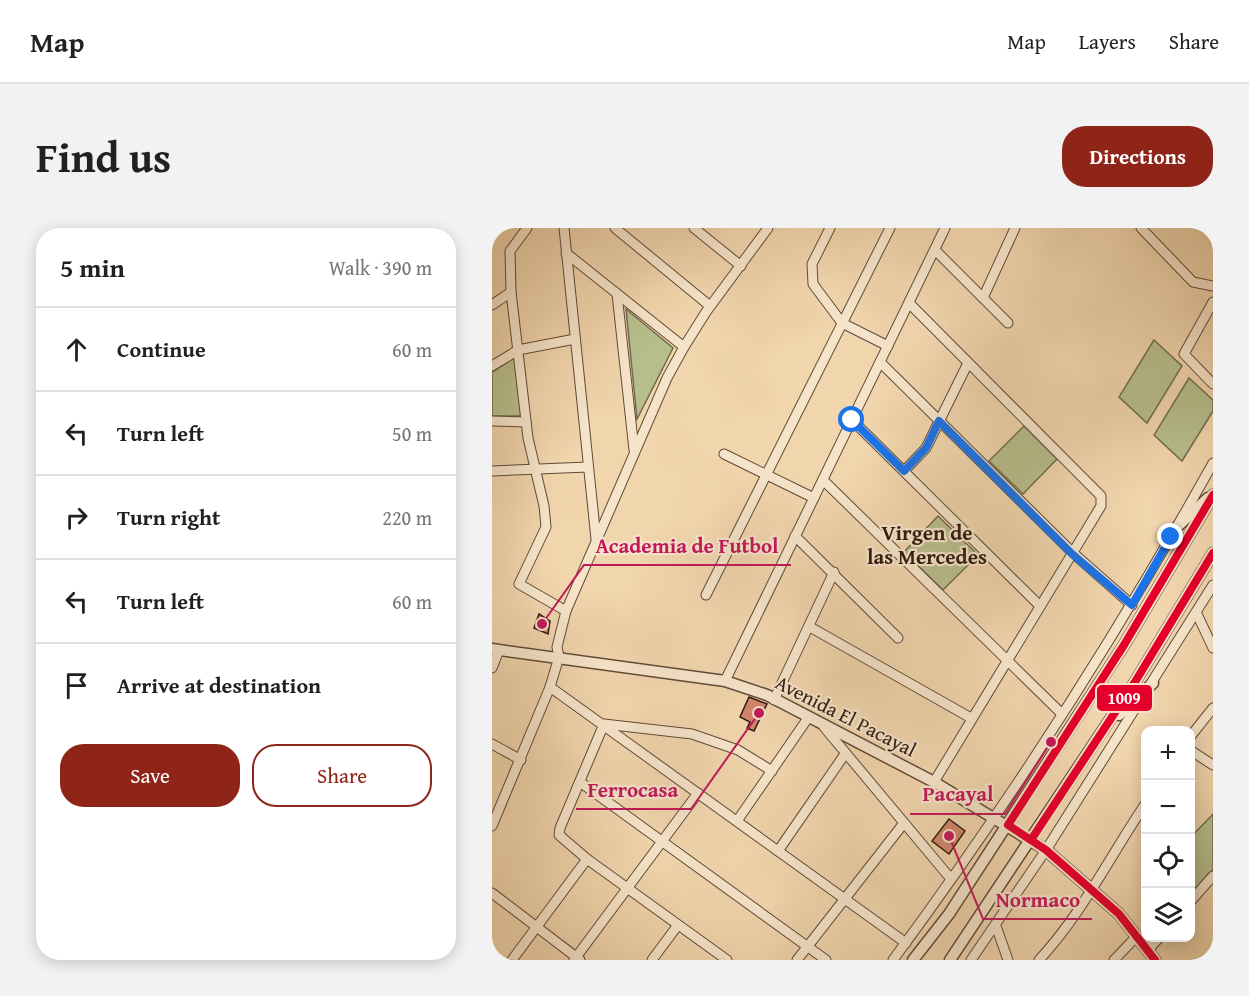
<!DOCTYPE html>
<html lang="en">
<head>
<meta charset="utf-8">
<style>
  body { margin:0; font-family:"Gentium Book Plus",serif; background:#f2f2f2; color:#202124 }
  .controls { position:absolute; right:18px; bottom:18px; display:grid; overflow:hidden; border-radius:12px; box-shadow:0 3px 15px #0003 }
  .controls button { width:54px; height:54px; display:grid; place-items:center; padding:0; border:0; border-bottom:2px solid #e0e0e0; background:#fff; color:#202124; font:30px sans-serif }
  .stop { position:absolute; width:18px; height:18px; margin:-14px; border:4px solid #1a73e8; border-radius:50%; background:#fff }
  .stop.end { background:#1a73e8; border-color:#fff; box-shadow:0 2px 6px #0008 }
  .list { margin:0; padding:0; list-style:none }
  h2 { display:flex; justify-content:space-between; align-items:center; height:78px; margin:0; padding:0 24px; font-size:26px }
  h2 small { font-size:20px; font-weight:400; color:#757577 }
  .list li { display:grid; grid-template-columns:39px 1fr auto; gap:18px; align-items:center; box-sizing:border-box; height:84px; padding:0 24px; border-top:2px solid #e0e0e0 }
  .list b { display:block; font-size:22px; white-space:nowrap }
  .list em { font-size:20px; font-style:normal; color:#757577 }
  .actions { display:flex; gap:12px; padding:18px 24px }
  .actions a { flex:1; padding:14px 0; border:2px solid #8f2418; border-radius:24px; text-align:center; font-size:21px; color:#8f2418 }
  .actions .main { background:#8f2418; color:#fff }
  .icon { flex:none; width:33px; height:33px; fill:none; stroke:currentColor; stroke-width:2; stroke-linecap:round; stroke-linejoin:round }
  .map { position:relative; flex:none; width:721px; height:732px; overflow:hidden; border-radius:24px }
  header { display:flex; align-items:center; gap:36px; box-sizing:border-box; height:84px; padding:0 30px; background:#fff; border-bottom:2px solid #e0e0e0 }
  header strong { font-size:28px }
  nav { display:flex; gap:33px; margin-inline-start:auto; font-size:21px }
  .intro { display:flex; align-items:center; justify-content:space-between; box-sizing:border-box; height:144px; padding:0 36px }
  h1 { margin:0; font-size:42px }
  .button { padding:15px 27px; border-radius:24px; background:#8f2418; color:#fff; font-size:21px; font-weight:700 }
  main { display:flex; gap:36px; padding:0 36px }
  aside { flex:1; background:#fff; border-radius:24px; box-shadow:0 3px 15px #0003 }
  .map>svg:first-child { display:block }
  .green { fill:#b7be8d; stroke:#736c4f; stroke-width:1.5 }
  .lines { fill:none; stroke-linecap:round; stroke-linejoin:round }
  .stream { stroke:#737873; stroke-width:2 }
  .building { fill:#d2856d; stroke:#2f1b11; stroke-width:1.5 }
  .minor-casing { stroke:#604a38; stroke-width:11 }
  .tertiary-casing { stroke:#604a38; stroke-width:13 }
  .minor { stroke:#f6e4ca; stroke-width:9 }
  .tertiary { stroke:#f6e4ca; stroke-width:10 }
  .bus-1-casing { stroke:#f6e4ca; stroke-width:12 }
  .bus-1 { stroke:#e4002b; stroke-width:8 }
  .route { stroke:#1a73e8; stroke-width:8 }
  .labels { text-anchor:middle; stroke-width:4.5; stroke-linejoin:round; paint-order:stroke }
  .street-label { font-size:20px; fill:#2f1b11; stroke:#f6e4ca }
  .neighbourhood-label { font-size:21px; font-weight:bold; fill:#2f1b11; stroke:#f6e4ca }
  .leader { fill:none; stroke:#c2185b; stroke-width:2 }
  .callout-dot { fill:#c2185b; stroke:#f6e4ca; stroke-width:2 }
  .callout-label { font-size:21px; text-anchor:middle; font-weight:bold; fill:#c2185b; stroke:#f6e4ca; stroke-width:4.5; stroke-linejoin:round; paint-order:stroke }
  .line-badge { stroke:#f6e4ca; stroke-width:2 }
  .badge-label { font-size:16px; text-anchor:middle; font-weight:bold; fill:#fff }
</style>
</head>
<body>
<header>
<strong>Map</strong>
<nav><a>Map</a><a>Layers</a><a>Share</a></nav>
</header>
<div class="intro"><h1>Find us</h1><a class="button">Directions</a></div>
<main>
<aside>
<h2>5 min<small>Walk · 390 m</small></h2>
<ul class="list">
<li><svg class="icon" aria-label="ahead" viewBox="0 0 24 24"><path d="M12 20V5M6 11l6-6 6 6"/></svg><div><b>Continue</b></div><em>60 m</em></li>
<li><svg class="icon" aria-label="left" viewBox="0 0 24 24"><path d="M17 20v-9H6M10 6l-5 5 5 5"/></svg><div><b>Turn left</b></div><em>50 m</em></li>
<li><svg class="icon" aria-label="right" viewBox="0 0 24 24"><path d="M7 20v-9h11M14 6l5 5-5 5"/></svg><div><b>Turn right</b></div><em>220 m</em></li>
<li><svg class="icon" aria-label="left" viewBox="0 0 24 24"><path d="M17 20v-9H6M10 6l-5 5 5 5"/></svg><div><b>Turn left</b></div><em>60 m</em></li>
<li><svg class="icon" aria-label="arrive" viewBox="0 0 24 24"><path d="M6 21V4h12l-3 4 3 4H6"/></svg><div><b>Arrive at destination</b></div></li>
</ul>
<div class="actions"><a class="main">Save</a><a>Share</a></div>
</aside>
<div class="map">
<svg width="721" height="732" viewBox="0 0 721 732">
  <rect width="100%" height="100%" fill="#f1d5ad"/>
  <filter id="stains"><feTurbulence type="fractalNoise" baseFrequency=".00333" numOctaves="4"/><feColorMatrix values="0 0 0 0 .2 0 0 0 0 .09 0 0 0 0 .02 0 0 0 .5 -.17"/></filter>
  <radialGradient id="worn" r=".72"><stop offset=".6" stop-color="#630" stop-opacity="0"/><stop offset="1" stop-color="#630" stop-opacity=".3"/></radialGradient>
  <g class="green">
    <path d="M134,81l47,39 -36,71z"/>
    <path d="M662,112l28,26 -35,57 -28,-26z"/>
    <path d="M23,129l7,59h-30v-44z"/>
    <path d="M697,150l24,22v11l-31,50 -28,-26z"/>
    <path d="M532,198l33,33 -34,35 -34,-33z"/>
    <path d="M446,288l40,39 -35,35 -39,-38z"/>
    <path d="M721,586v56l-17,19 -5,-5 -1,-46z"/>
  </g>
  <g class="lines">
    <path class="stream" d="M0,10l14,-10"/>
  </g>
  <g class="building">
    <path d="M47,386l11,7 -2,13 -14,-6z"/>
    <path d="M257,469l18,7 -13,27 -7,-3 3,-6 -10,-5z"/>
    <path d="M457,591l16,12 -16,23 -17,-13z"/>
  </g>
  <g class="lines">
    <defs>
      <g id="minor">
        <path d="M35,0l-17,23 1,41 17,146 16,68 2,21 -27,57 47,27"/>
        <path d="M72,0l32,311"/>
        <path d="M123,0l95,78"/>
        <path d="M202,0l47,38"/>
        <path d="M338,0l-18,36 1,20 29,39 46,23"/>
        <path d="M649,0l52,54 20,4"/>
        <path d="M0,3l4,-3"/>
        <path d="M443,22l73,73"/>
        <path d="M74,25l118,94"/>
        <path d="M125,66l17,156"/>
        <path d="M491,70l32,-70"/>
        <path d="M721,74l-29,52 29,30"/>
        <path d="M417,75l192,193v10l-167,276"/>
        <path d="M0,77l19,-13"/>
        <path d="M388,134l193,191 59,52"/>
        <path d="M0,138l26,-16 57,-11"/>
        <path d="M360,192l188,186"/>
        <path d="M0,193l34,1"/>
        <path d="M232,226l90,44"/>
        <path d="M0,243l96,-4"/>
        <path d="M412,243l22,-23 42,-85"/>
        <path d="M331,252l238,233"/>
        <path d="M303,308l103,102"/>
        <path d="M214,367l184,-367"/>
        <path d="M705,386l16,34"/>
        <path d="M318,399l161,91"/>
        <path d="M0,440l7,-18"/>
        <path d="M233,453l220,-453"/>
        <path d="M58,459l356,256"/>
        <path d="M282,472l60,-128"/>
        <path d="M332,499l127,152"/>
        <path d="M698,509l23,-29"/>
        <path d="M0,516l29,16"/>
        <path d="M698,522l23,15"/>
        <path d="M88,554l246,178"/>
        <path d="M245,593l71,-103"/>
        <path d="M0,598l58,-139 9,-30 -2,-10 9,-36 101,-233 17,-31 22,-35 62,-84"/>
        <path d="M286,623l67,-97"/>
        <path d="M0,665l88,67"/>
        <path d="M698,674l23,-26"/>
        <path d="M504,698l12,34"/>
        <path d="M655,723l12,-13"/>
        <path d="M20,732l75,-101"/>
        <path d="M82,732l124,-167"/>
        <path d="M160,732l26,-35"/>
        <path d="M235,732l-140,-101 -28,-24 1,-7 44,-104 88,10 46,16 34,21"/>
        <path d="M305,732l107,-137"/>
        <path d="M401,732c117,-158 224,-325 320,-497"/>
        <path d="M479,732l75,-110 167,-265"/>
        <path d="M547,732c43,-46 71,-104 107,-157"/>
        <path d="M622,732l23,-24"/>
      </g>
      <g id="tertiary">
        <path d="M686,298l30,-28"/>
        <path d="M0,421l233,32 42,14 167,87 112,68 73,64 36,46"/>
        <path d="M627,487l34,-32"/>
        <path d="M421,732l36,-46 175,-269 89,-150"/>
        <path d="M458,732l185,-278 78,-129"/>
      </g>
    </defs>
    <use href="#minor" class="minor-casing"/>
    <use href="#tertiary" class="tertiary-casing"/>
    <use href="#minor" class="minor"/>
    <use href="#tertiary" class="tertiary"/>
    <defs>
      <g id="bus-1">
        <path d="M539,612l104,-158 78,-129"/>
        <path d="M663,732l-36,-46 -73,-64 -38,-25 116,-180 89,-150"/>
      </g>
    </defs>
    <use href="#bus-1" class="bus-1-casing"/>
    <use href="#bus-1" class="bus-1"/>
  </g>
  <g class="lines">
    <path class="route" d="M360,192l52,51 22,-23 13,-27 133,133 60,51 39,-68"/>
  </g>
  <g class="labels">
    <g class="street-label">
      <text transform="translate(354 488) rotate(27)" y="7">Avenida El Pacayal</text>
    </g>
    <g class="neighbourhood-label">
      <text x="435" y="312">Virgen de<tspan x="435" dy="24">las Mercedes</tspan></text>
    </g>
  </g>
  <path class="leader" d="M50 396L92 337H299M267 485L199 581H84M559 514L513 586H418M457 608L491 691H600"/>
  <g class="callout-dot">
    <circle cx="50" cy="396" r="6"/>
    <circle cx="267" cy="485" r="6"/>
    <circle cx="559" cy="514" r="6"/>
    <circle cx="457" cy="608" r="6"/>
  </g>
  <g class="callout-label">
    <text x="195" y="325">Academia de Futbol</text>
    <text x="141" y="569">Ferrocasa</text>
    <text x="466" y="573">Pacayal</text>
    <text x="546" y="679">Normaco</text>
  </g>
  <rect class="line-badge" x="604" y="456" width="57" height="28" rx="6" fill="#e4002b"/>
  <g class="badge-label">
    <text x="632" y="476">1009</text>
  </g>
  <rect width="100%" height="100%" filter="url(#stains)"/>
  <rect width="100%" height="100%" fill="url(#worn)"/>
</svg>
<div class="controls">
<button>+</button>
<button>−</button>
<button><svg class="icon" aria-label="locate" viewBox="0 0 24 24"><circle cx="12" cy="12" r="6"/><path d="M12 2v4M12 18v4M2 12h4M18 12h4"/></svg></button>
<button><svg class="icon" aria-label="layers" viewBox="0 0 24 24"><path d="M12 4l9 5-9 5-9-5zM3 14l9 5 9-5"/></svg></button>
</div>
<div class="stop" style="left:360px;top:192px"></div>
<div class="stop end" style="left:679px;top:309px"></div>
</div>
</main>
</body>
</html>
